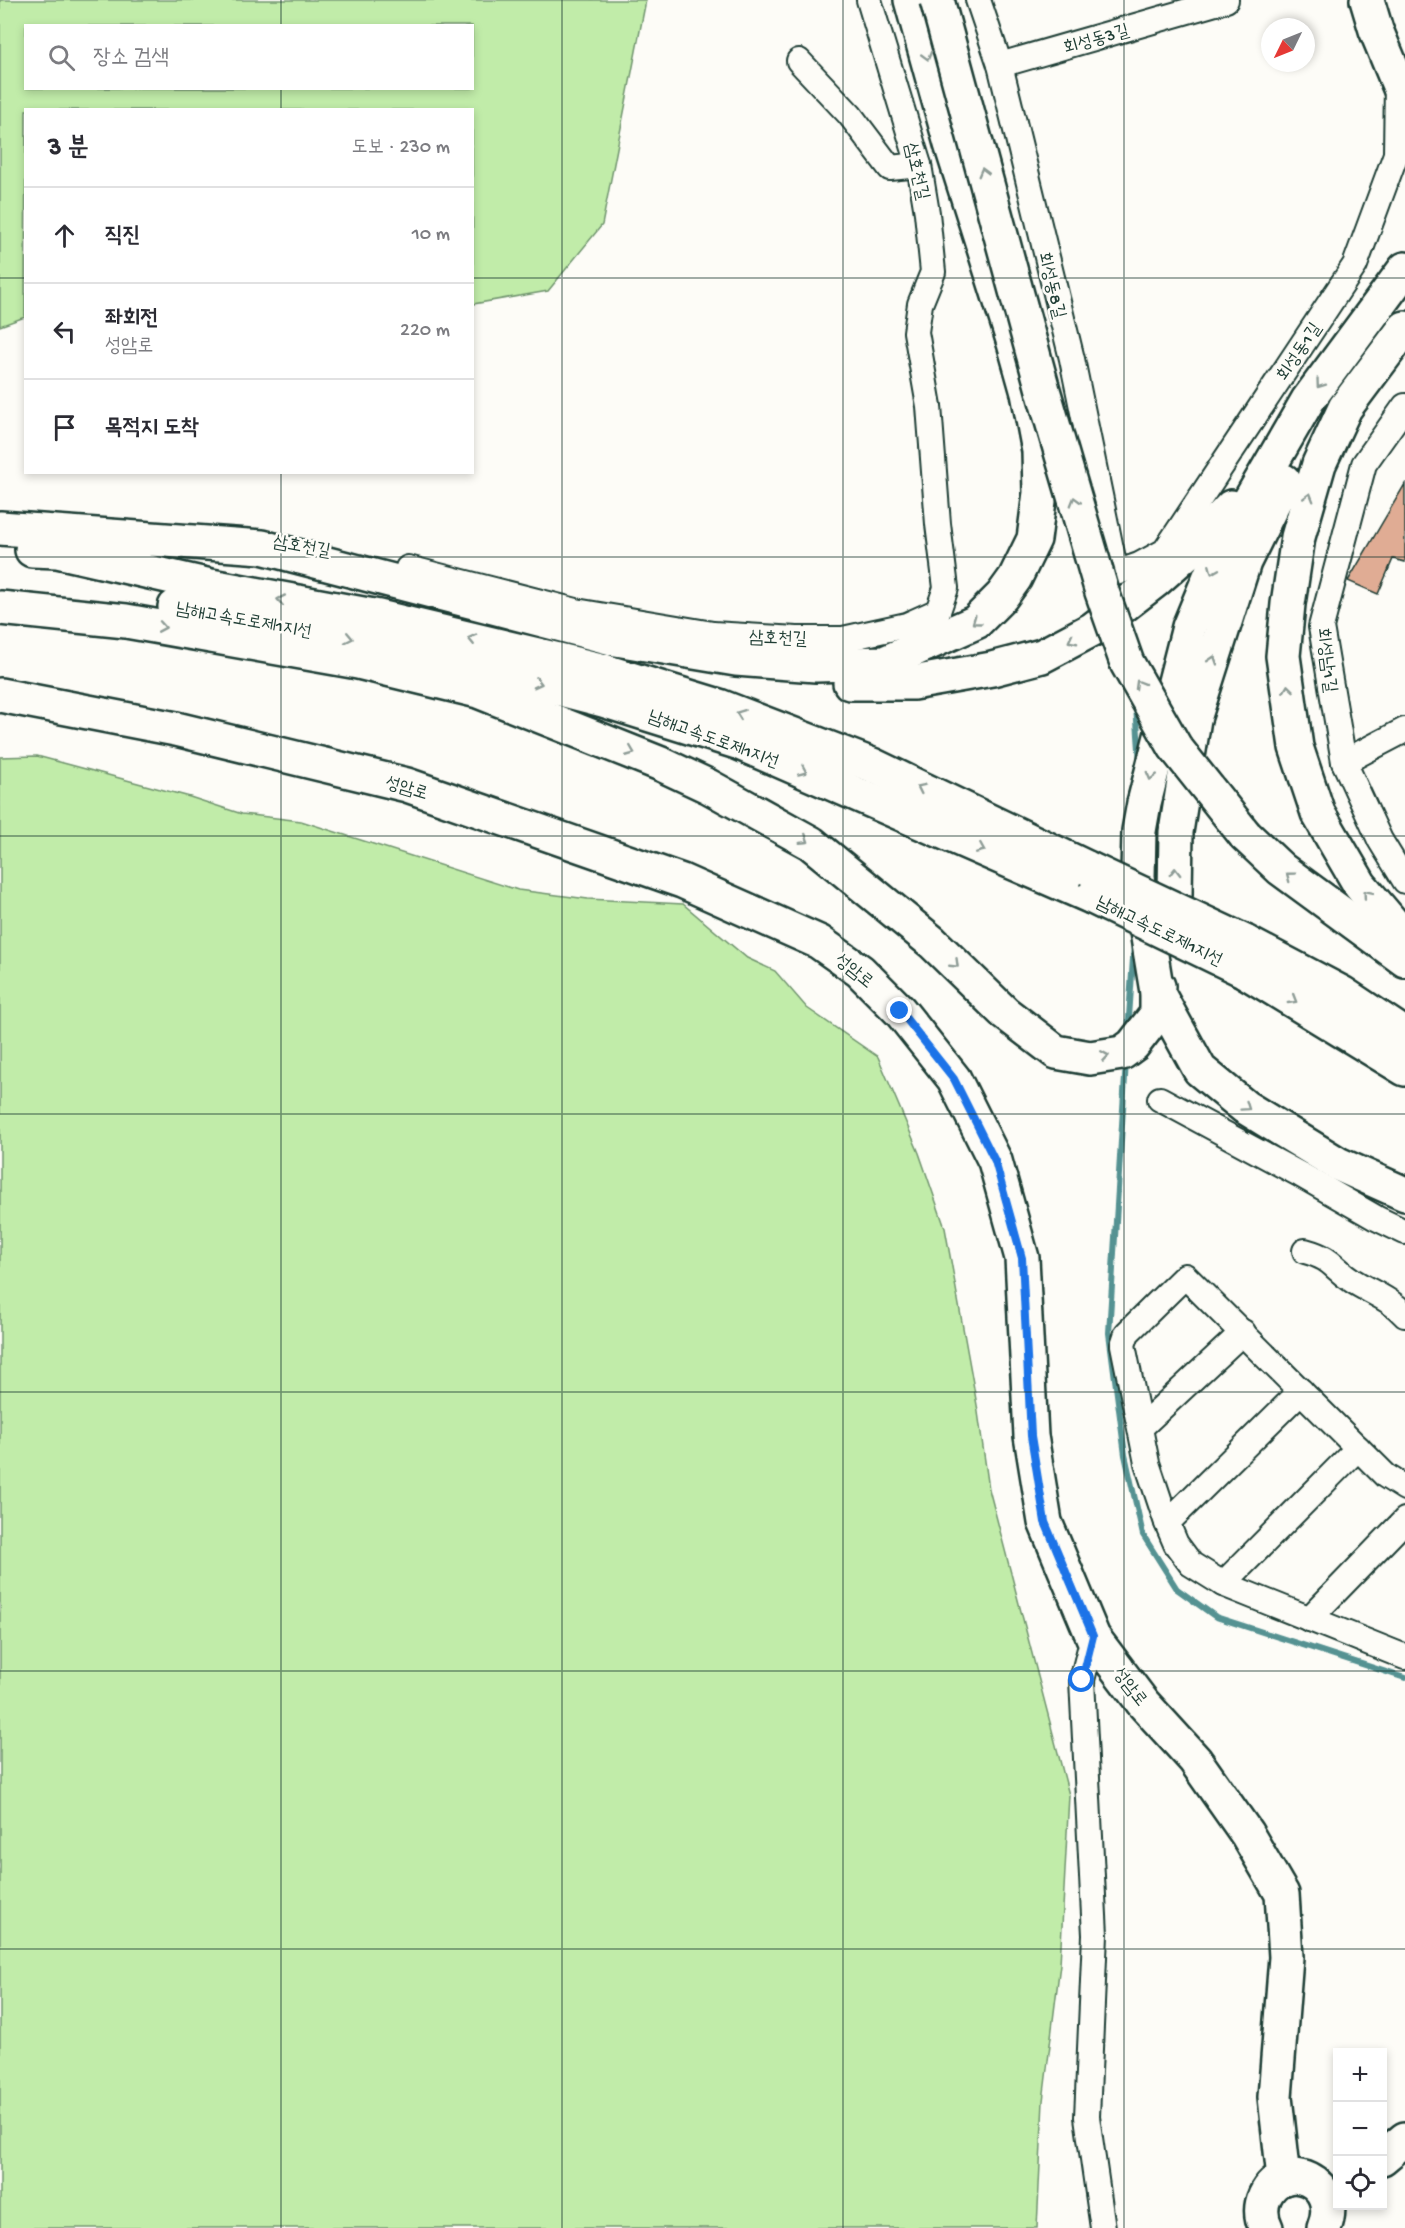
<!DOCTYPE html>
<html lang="ko">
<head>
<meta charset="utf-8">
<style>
  body { margin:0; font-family:"Gochi Hand","Poor Story",sans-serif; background:#f2f2f3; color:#2b2b33 }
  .controls { position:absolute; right:18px; bottom:18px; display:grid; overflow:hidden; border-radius:0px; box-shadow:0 3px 9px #0003 }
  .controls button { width:54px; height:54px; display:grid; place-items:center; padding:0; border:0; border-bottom:2px solid #e1e1e2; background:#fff; color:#2b2b33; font:30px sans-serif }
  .compass { position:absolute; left:1261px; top:18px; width:54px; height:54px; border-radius:50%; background:#fff; box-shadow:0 3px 9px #0003; rotate:227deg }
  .stop { position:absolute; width:18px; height:18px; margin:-14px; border:4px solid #1a73e8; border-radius:50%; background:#fff }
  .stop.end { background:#1a73e8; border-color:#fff; box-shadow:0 2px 6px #0008 }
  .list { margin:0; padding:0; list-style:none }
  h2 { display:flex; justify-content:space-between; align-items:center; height:78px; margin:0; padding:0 24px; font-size:26px }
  h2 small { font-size:20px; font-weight:400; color:#7c7c81 }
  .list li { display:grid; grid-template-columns:39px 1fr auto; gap:18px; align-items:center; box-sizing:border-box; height:96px; padding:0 24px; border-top:2px solid #e1e1e2 }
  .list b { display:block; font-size:22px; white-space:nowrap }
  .list p { margin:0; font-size:20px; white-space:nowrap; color:#7c7c81 }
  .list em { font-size:20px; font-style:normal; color:#7c7c81 }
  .icon { flex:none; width:33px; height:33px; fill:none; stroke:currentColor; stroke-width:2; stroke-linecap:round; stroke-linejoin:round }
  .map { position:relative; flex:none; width:1405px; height:2228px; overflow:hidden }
  .search { position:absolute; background:#fff; box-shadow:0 3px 9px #0003; left:24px; top:24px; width:450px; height:66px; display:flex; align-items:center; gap:15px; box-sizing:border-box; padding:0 21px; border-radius:0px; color:#7c7c81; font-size:22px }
  .panel { position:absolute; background:#fff; box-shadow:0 3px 9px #0003; left:24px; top:108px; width:450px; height:366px; border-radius:0px }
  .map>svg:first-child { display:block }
  .green { fill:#c1eca9; stroke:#70946e; stroke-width:1.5; fill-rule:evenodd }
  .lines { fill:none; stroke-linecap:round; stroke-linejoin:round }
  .stream { stroke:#559292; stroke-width:6 }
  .building { fill:#e0ac94; stroke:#1f3d34; stroke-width:1.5 }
  .minor-casing { stroke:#1f3d34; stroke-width:28 }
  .secondary-casing { stroke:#1f3d34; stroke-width:38 }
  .primary-casing { stroke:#1f3d34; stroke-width:38 }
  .motorway-casing { stroke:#1f3d34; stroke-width:38 }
  .minor { stroke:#fdfcf7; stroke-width:24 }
  .secondary { stroke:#fdfcf7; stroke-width:33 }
  .primary { stroke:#fdfcf7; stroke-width:33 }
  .motorway { stroke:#fdfcf7; stroke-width:33 }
  .motorway-bridge-casing { stroke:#1f3d34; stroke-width:38; stroke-linecap:butt }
  .motorway-bridge { stroke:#fdfcf7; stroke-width:33 }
  .oneway { stroke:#8e9c96 }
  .route { stroke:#1a73e8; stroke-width:8 }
  .grid { fill:none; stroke:#1f3d34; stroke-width:1.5; stroke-opacity:0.55 }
  .labels { text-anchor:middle; stroke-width:5; stroke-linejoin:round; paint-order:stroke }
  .street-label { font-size:18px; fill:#1f3d34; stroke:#fdfcf7 }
</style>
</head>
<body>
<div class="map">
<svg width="1405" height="2228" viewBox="0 0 1405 2228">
  <rect width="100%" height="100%" fill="#fdfcf7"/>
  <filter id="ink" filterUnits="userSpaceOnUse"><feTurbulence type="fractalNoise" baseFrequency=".0167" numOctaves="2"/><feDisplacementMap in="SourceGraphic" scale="12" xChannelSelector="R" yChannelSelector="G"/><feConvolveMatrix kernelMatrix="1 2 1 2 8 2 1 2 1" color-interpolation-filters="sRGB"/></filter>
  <g filter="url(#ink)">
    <g class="green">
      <path d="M0,0h646l-44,225 -54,66 -75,13 -1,-194h-446l-1,207 -25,9zM26,26h446v62h-446z"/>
      <path d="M37,756l153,41 52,17 59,7 217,69 70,9 95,5 64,54 28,13 32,37 71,49 41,96 26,75 32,177 12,84 80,306 -9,169 -17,137 -6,127h-1037v-1471z"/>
    </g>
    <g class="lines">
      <g class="stream">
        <path d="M1136,706l4,58"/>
        <path d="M1128,1032l6,-88"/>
        <path d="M1126,1061l-17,272 16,122 18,80 34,54 39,28 189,61"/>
      </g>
    </g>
    <path class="building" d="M1405,484v78l-12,-3 -15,35 -30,-13z"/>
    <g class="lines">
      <defs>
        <g id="minor">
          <path d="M978,0l22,65 72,294 44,214 23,-8 26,-14 190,-286 41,-111 1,-72"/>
          <path d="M799,61l51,54 40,53 29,-3"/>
          <path d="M1000,65l226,-65"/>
          <path d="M1405,406l-41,58 -43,163 23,135 36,78 25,41"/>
          <path d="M408,568l168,43 137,23 84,5h46l64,-14 31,-14 8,-23 -8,-64 -9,-118 -13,-74 4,-28 13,-32 -6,-59 -8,-48 -50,-165"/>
          <path d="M1344,762l61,-32"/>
          <path d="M1160,1099l141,76 75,43 29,14"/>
          <path d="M1305,1251c29,8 26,16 48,30 17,11 38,18 52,34"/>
          <path d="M1141,1427l102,-95"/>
          <path d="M1405,1488l-19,-12 -201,-200 -58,57 -4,12 24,118 20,60 9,21 15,20 32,20 182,73"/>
          <path d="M1167,1523l134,-132"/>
          <path d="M1223,1584l135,-136"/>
          <path d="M1309,1619l96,-99"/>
          <path d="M1093,1637l-11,43 13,255 -8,182 16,111"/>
        </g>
        <g id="secondary">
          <path d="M0,695l176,34 231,56 275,96 137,61 41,29 40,40 54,68 41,82 27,97 9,178 14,86 48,115 50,66 52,57 52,74 35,60 4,63 -11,140 9,81"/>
          <path d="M1382,2158l23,-19"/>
          <path d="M1266,2228c-5,-10 -6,-21 -1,-32 19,-40 78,-14 59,32"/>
        </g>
        <path id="primary" d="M1367,0l9,30 29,70"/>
        <g id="motorway">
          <path d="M1405,328l-60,80 -26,56 -21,73 -10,67 -5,52 13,91 22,66 42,72 45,53"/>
          <path d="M0,528l262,19 354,92 120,20 80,6 68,-2 92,-41 26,-26 13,-18 19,-39 6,-46 -1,-42 -11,-58 -14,-50 -63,-199 -40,-144"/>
          <path d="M32,550l25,1 154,35 168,31 222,53 118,36 153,59 215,103"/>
          <path d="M175,607l93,15 154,31 181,47 134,42 355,155"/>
          <path d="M0,608l126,13 232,41 120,29 183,73 47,22 103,57 121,99 73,71 51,39 34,6 32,-5 11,-8 24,-31v-22l-19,-115 1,-46 5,-28 45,-176 31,-75 88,-152 97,-131"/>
          <path d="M850,683h63l79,-14 50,-13 51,-27 62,-48 37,-33 39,-41"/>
          <path d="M1245,835l36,34 124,91"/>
          <path d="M1167,936l8,-41 1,-63 18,-113 50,-157 40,-81"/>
          <path d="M1245,942l97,51 63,42"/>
          <path d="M1243,970l162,99"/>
          <path d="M1158,986l-1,6 43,78 45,37 93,57 67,30"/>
        </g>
      </defs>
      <use href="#minor" class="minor-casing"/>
      <use href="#secondary" class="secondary-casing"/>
      <use href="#primary" class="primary-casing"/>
      <use href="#motorway" class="motorway-casing"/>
      <use href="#minor" class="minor"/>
      <use href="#secondary" class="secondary"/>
      <use href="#primary" class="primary"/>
      <use href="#motorway" class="motorway"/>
      <defs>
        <g id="motorway-bridge">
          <path d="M937,0l106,390 59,202 25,71 48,84 70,88"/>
          <path d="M1087,868l158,74"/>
          <path d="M1092,897l151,73"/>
        </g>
      </defs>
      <use href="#motorway-bridge" class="motorway-bridge-casing"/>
      <use href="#motorway-bridge" class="motorway-bridge"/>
    </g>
    <defs><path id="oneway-chevron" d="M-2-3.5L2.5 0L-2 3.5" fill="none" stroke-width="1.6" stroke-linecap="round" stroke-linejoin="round" transform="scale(1.5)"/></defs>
    <g class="oneway">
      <use href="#oneway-chevron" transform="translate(927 56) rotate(74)"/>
      <use href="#oneway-chevron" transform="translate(983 172) rotate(-105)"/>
      <use href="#oneway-chevron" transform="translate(1320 384) rotate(126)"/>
      <use href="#oneway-chevron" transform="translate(1309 497) rotate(-74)"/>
      <use href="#oneway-chevron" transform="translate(1075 501) rotate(-106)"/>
      <use href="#oneway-chevron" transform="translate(1213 570) rotate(112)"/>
      <use href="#oneway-chevron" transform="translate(281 600) rotate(-169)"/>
      <use href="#oneway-chevron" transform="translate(976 621) rotate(144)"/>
      <use href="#oneway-chevron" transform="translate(162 627) rotate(10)"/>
      <use href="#oneway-chevron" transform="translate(349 638) rotate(12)"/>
      <use href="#oneway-chevron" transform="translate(472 639) rotate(-167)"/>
      <use href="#oneway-chevron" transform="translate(1072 640) rotate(152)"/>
      <use href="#oneway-chevron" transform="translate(1213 660) rotate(-72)"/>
      <use href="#oneway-chevron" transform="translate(538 683) rotate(14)"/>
      <use href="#oneway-chevron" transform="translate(1139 684) rotate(-120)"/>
      <use href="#oneway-chevron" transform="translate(1288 689) rotate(-98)"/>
      <use href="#oneway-chevron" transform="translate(740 714) rotate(-159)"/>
      <use href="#oneway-chevron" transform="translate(631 752) rotate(22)"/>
      <use href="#oneway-chevron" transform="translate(803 771) rotate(24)"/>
      <use href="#oneway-chevron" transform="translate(1151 776) rotate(105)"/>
      <use href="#oneway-chevron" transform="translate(921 788) rotate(-154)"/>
      <use href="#oneway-chevron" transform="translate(805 840) rotate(32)"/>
      <use href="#oneway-chevron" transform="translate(981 849) rotate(23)"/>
      <use href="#oneway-chevron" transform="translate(1175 872) rotate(-89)"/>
      <use href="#oneway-chevron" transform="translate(1290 876) rotate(-143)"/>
      <use href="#oneway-chevron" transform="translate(1367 894) rotate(-130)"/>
      <use href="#oneway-chevron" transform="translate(955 964) rotate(44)"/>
      <use href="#oneway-chevron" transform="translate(1293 1000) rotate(31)"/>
      <use href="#oneway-chevron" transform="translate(1105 1056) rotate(-9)"/>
      <use href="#oneway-chevron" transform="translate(1246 1107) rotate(35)"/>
    </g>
  </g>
  <g class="lines" filter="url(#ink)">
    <path class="route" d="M900,1011l54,68 41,82 27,97 9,178 14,86 48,114 -11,44"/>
  </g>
  <path class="grid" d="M281,0v26M562,0v2228M843,0v2228M1124,0v2228M281,88v22M0,278h26M472,278h933M281,472v1756M0,557h1405M0,836h1405M0,1114h1405M0,1392h1405M0,1671h1405M0,1949h1405"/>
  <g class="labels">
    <g class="street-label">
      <text transform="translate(1096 38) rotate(-16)" y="6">회성동3길</text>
      <text transform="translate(918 171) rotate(77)" y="6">삼호천길</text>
      <text transform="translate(1053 285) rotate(76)" y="6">회성동8길</text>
      <text transform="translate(1298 351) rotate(-56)" y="6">회성동1길</text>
      <text transform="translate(302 545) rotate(10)" y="6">삼호천길</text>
      <text transform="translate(244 619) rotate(10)" y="6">남해고속도로제1지선</text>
      <text transform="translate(778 637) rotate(2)" y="6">삼호천길</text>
      <text transform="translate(1328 660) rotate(83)" y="6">회성남1길</text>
      <text transform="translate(714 738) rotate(20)" y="6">남해고속도로제1지선</text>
      <text transform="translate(407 787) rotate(17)" y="6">성암로</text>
      <text transform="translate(1160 930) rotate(26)" y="6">남해고속도로제1지선</text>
      <text transform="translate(855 970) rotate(39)" y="6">성암로</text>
      <text transform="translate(1131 1686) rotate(52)" y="6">성암로</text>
    </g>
  </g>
</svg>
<div class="controls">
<button>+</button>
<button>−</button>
<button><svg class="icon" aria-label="locate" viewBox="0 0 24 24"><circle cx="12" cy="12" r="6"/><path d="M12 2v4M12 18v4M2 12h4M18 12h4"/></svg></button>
</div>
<svg class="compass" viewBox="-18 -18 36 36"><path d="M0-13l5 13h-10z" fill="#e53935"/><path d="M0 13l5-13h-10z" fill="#7c7c81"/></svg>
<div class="stop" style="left:1082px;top:1680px"></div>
<div class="stop end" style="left:900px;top:1011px"></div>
<div class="search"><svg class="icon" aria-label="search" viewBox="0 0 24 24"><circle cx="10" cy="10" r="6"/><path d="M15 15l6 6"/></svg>장소 검색</div>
<section class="panel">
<h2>3 분<small>도보 · 230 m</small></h2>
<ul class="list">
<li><svg class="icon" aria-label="ahead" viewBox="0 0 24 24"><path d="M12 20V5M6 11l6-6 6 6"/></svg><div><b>직진</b></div><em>10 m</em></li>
<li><svg class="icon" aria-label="left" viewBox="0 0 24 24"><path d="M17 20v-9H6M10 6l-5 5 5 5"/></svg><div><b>좌회전</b><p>성암로</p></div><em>220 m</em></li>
<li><svg class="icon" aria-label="arrive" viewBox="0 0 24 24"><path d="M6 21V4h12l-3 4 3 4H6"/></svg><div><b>목적지 도착</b></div></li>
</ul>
</section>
</div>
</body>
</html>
